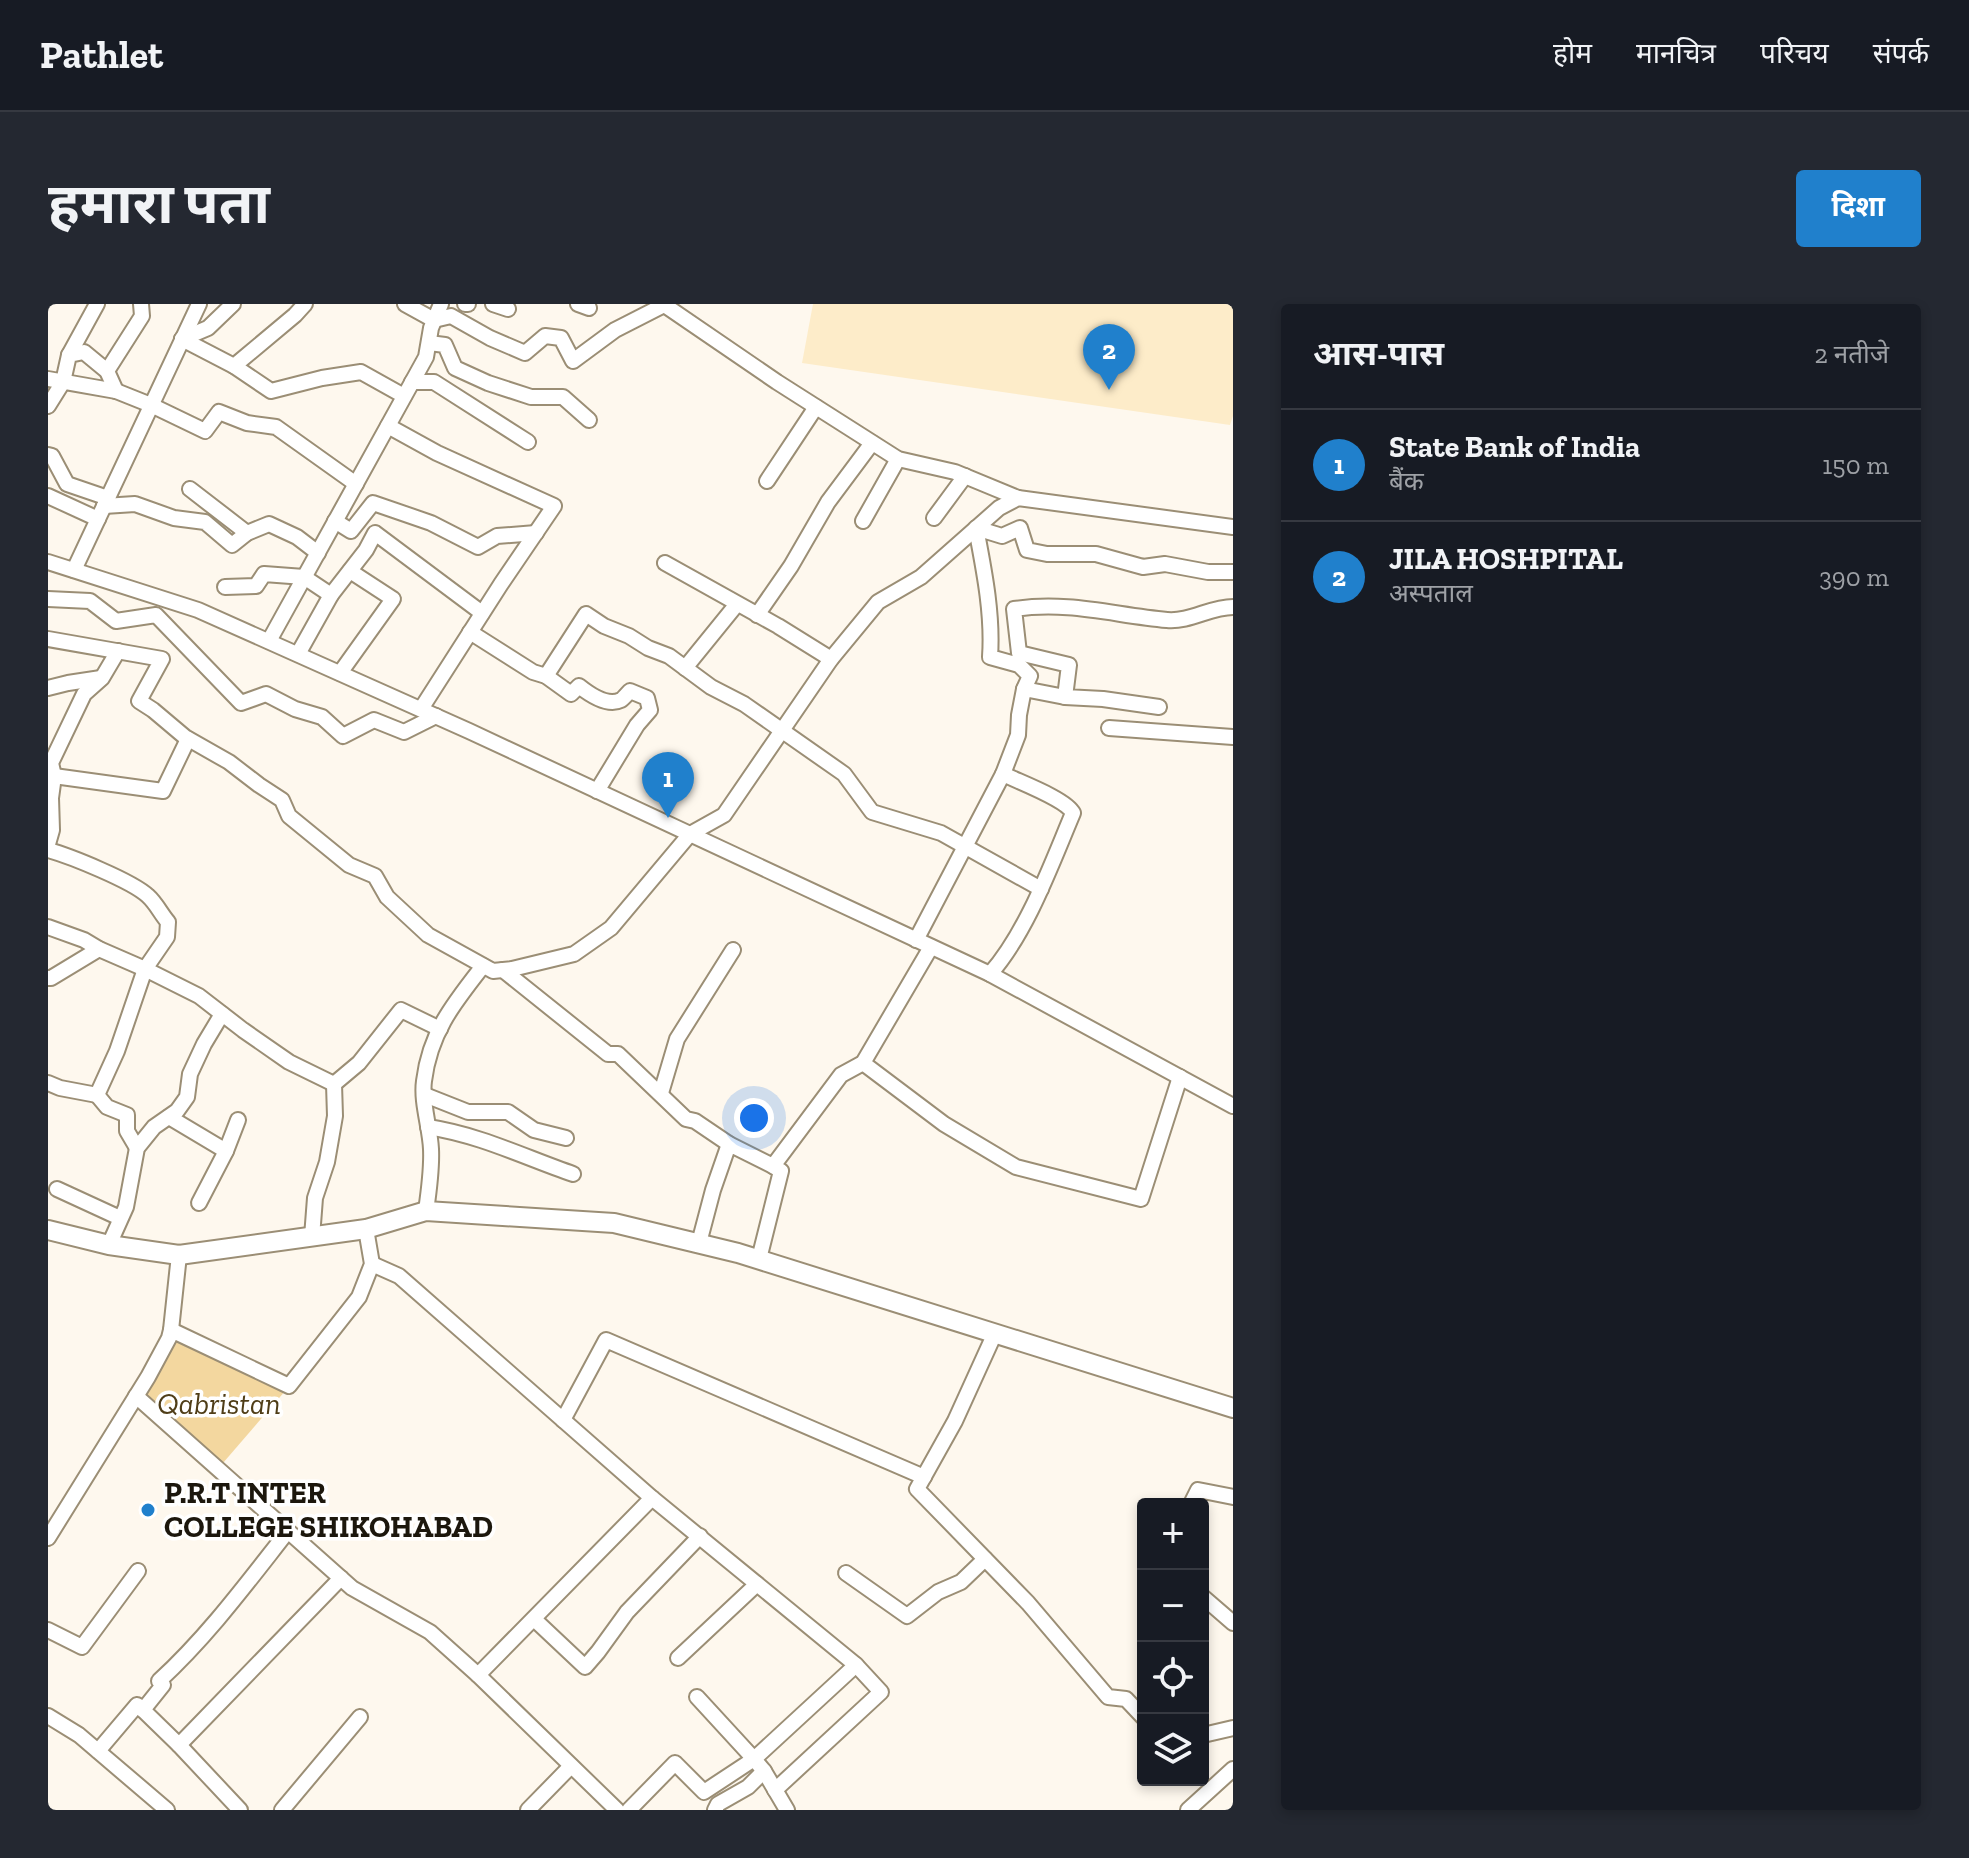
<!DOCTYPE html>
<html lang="hi">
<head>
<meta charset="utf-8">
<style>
  body { margin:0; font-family:"Zilla Slab","Noto Sans Devanagari",serif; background:#242831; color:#f1f3f6 }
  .controls { position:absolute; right:24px; bottom:24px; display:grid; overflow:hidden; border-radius:8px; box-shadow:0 4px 12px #0003 }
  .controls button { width:72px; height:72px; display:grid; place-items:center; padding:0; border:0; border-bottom:2px solid #363941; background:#171b24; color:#f1f3f6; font:40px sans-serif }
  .you { position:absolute; left:706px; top:814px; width:28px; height:28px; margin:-20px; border:6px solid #fff; border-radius:50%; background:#1a73e8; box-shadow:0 0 0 12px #1a73e833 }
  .badge { display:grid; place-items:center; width:52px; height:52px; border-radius:50%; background:#2080cc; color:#fff; font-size:26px; font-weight:700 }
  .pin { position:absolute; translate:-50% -66px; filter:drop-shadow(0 2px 4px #0008) }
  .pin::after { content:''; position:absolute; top:42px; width:28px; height:24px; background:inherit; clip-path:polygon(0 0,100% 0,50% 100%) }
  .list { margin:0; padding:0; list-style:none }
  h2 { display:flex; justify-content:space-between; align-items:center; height:104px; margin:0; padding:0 32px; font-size:34px }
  h2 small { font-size:26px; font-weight:400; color:#9ea1a6 }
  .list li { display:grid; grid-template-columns:52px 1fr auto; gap:24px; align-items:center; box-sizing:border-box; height:112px; padding:0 32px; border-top:2px solid #363941 }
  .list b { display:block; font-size:30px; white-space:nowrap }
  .list p { margin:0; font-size:26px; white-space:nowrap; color:#9ea1a6 }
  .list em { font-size:26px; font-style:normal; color:#9ea1a6 }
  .icon { flex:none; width:44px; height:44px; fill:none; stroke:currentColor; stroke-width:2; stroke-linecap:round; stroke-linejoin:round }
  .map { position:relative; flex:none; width:1185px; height:1506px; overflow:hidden; border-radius:8px }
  header { display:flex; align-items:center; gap:48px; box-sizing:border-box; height:112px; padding:0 40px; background:#171b24; border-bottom:2px solid #363941 }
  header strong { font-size:38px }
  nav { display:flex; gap:44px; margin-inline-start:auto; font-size:28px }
  .intro { display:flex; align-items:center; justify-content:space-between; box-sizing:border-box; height:192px; padding:0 48px }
  h1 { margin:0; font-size:56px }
  .button { padding:20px 36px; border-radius:8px; background:#2080cc; color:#fff; font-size:28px; font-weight:700 }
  main { display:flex; gap:48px; padding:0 48px }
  aside { flex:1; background:#171b24; border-radius:8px; box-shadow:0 4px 12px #0003 }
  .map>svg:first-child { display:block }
  .built { fill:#fdecc9 }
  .green { fill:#f3d79f }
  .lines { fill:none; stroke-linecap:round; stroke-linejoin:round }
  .minor-casing { stroke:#9b8e75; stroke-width:18 }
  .secondary-casing { stroke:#9b8e75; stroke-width:22 }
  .minor { stroke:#fff; stroke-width:14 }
  .secondary { stroke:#fff; stroke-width:18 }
  .poi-dot { fill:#2080cc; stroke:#fff; stroke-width:3 }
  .labels { text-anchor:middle; stroke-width:7; stroke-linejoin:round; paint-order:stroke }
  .park-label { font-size:30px; font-style:italic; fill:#4f3d17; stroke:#fff }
  .poi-label { font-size:30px; font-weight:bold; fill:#1c170d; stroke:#fff; text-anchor:start }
</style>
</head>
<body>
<header>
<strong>Pathlet</strong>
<nav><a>होम</a><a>मानचित्र</a><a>परिचय</a><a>संपर्क</a></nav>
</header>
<div class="intro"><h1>हमारा पता</h1><a class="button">दिशा</a></div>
<main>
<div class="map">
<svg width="1185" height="1506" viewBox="0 0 1185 1506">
  <rect width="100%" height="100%" fill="#fef8ee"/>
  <path class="built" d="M765,0h420v112l-3,9 -428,-62z"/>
  <path class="green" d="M124,1032l114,54 -63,73 -80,-69z"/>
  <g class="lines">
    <defs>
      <g id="minor">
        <path d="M357,0l29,16 17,-4 39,22 35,15 20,-17 16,2 12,23 42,-31 49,-25"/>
        <path d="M417,0h3"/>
        <path d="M445,0l15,5"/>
        <path d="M530,0l11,4"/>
        <path d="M615,0l114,78 121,77 57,13 63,26"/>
        <path d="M134,35l52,27 61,-51 10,-11"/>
        <path d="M134,35l26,-11 25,-24"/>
        <path d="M381,39l16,2 10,23 33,15 43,14h32l26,23"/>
        <path d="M21,51l28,-51"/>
        <path d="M186,62l37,25 51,-13 39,-6 43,24"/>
        <path d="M59,67l35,-55 -1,-12"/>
        <path d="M0,75l68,12 35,14 54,26 14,-19 28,11 29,4 80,57"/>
        <path d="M364,78h22l94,60"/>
        <path d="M0,102l15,-24 6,-27 15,-3 23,19 9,20"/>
        <path d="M340,122l49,27 117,53 -53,78 -80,125"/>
        <path d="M0,151l4,1 15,28 41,14"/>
        <path d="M719,177l49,-74"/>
        <path d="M142,185l57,44"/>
        <path d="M0,192l50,23"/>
        <path d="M56,202l31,-2 39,14 31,4 27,23 15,-12 22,-9 28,13 21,16"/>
        <path d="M886,214l31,-42"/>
        <path d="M287,217l16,10 22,-28 58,20 47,24 19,-11 39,-3"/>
        <path d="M815,217l35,-62"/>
        <path d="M0,258l150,48 271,121 521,243 243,132"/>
        <path d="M617,259l113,63 53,33"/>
        <path d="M26,266l125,-266"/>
        <path d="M177,283l31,-1 8,-12 40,3 27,18 -33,59"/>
        <path d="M283,291l35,-45 9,-17 107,80"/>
        <path d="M0,295l42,2 26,20 40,-6 85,88 25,-9 29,15 27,8 21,19 31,-16 30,12 32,-16"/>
        <path d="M709,311l34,-49 37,-64 44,-59"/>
        <path d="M422,328l63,40 13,4 25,18 8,-8c10,8 28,21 42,14 2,-1 7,-7 9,-9l17,7 3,12 -13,15 -40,66"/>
        <path d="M0,335l114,20 -23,42 14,9 32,27 44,25 30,23 23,15 7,16 60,49 26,11 12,21 41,38 65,36 19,-2 62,-15 37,-26 79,-94 34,-19 107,-156 47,-57 43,-25 78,-69 19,-10 215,29"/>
        <path d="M221,337l157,-284 5,-29 10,-24"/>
        <path d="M637,364l52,-64"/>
        <path d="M292,369l53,-74 -43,-28"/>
        <path d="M498,372l40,-62 18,12 25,10 19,12 21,8 42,31 33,17 100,70 28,38 69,21 100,56"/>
        <path d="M0,384l20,-5 33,-5"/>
        <path d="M976,385l6,-13 -11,-11 -29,-8c3,-43 -6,-87 -14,-129l26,8 18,-8 7,22 20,4h49l47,13 22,-3 43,8h25"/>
        <path d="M1111,403l-56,-8 -38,-2 4,-32 -50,-12 -5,-44c55,-8 99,6 153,11 23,2 43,-13 66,-13"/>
        <path d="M1061,424l124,9"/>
        <path d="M955,470l15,-39 1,-20 5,-26 41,8"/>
        <path d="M6,472l109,15 25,-52"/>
        <path d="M0,540l4,-14 -1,-32 3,-22 -3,-13 33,-69 18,-16 16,-27"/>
        <path d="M0,546c22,6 84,31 100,46 8,7 13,18 20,26l-1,15 -22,32 -28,82 -20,44 10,12 20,8v16l10,17"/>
        <path d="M0,623l36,13 15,9 46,20 54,27 44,34 46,32 45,22"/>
        <path d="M868,636l87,-166c16,8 63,25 70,39 -22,52 -46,119 -83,161"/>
        <path d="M455,666l105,84h10l68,65 9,2 34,23"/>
        <path d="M0,674h3l48,-29"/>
        <path d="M815,759l81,61 72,43 125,32 39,-122"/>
        <path d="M0,779l12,5 37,7"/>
        <path d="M613,789l16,-54 56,-89"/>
        <path d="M377,791l43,17h40l26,18 32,8"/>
        <path d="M121,813l57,34 -27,52"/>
        <path d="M380,823c52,8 96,30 145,47"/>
        <path d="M178,847l12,-31"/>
        <path d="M9,885l63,29"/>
        <path d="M378,907c3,-21 6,-41 5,-62 -1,-22 -10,-47 -7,-68 6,-49 30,-78 59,-115"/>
        <path d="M264,933l3,-39 12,-36 8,-46 -1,-32 25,-21 42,-53 39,19"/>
        <path d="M651,939l14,-53 16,-46 44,22"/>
        <path d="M61,941l17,-38 11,-59 17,-21 23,-16 10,-14 3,-23 14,-30 18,-30"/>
        <path d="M711,955l22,-88 -8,-5 68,-91 22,-12 68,-116"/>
        <path d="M324,960l27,12 253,222 204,167 -102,94 10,12 23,39"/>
        <path d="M123,1026l8,-75"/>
        <path d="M947,1029l-40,88 -38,68 111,114 80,94 18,2 17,18"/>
        <path d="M88,1092l216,192 78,44 48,43"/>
        <path d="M515,1116l43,-80 318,137"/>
        <path d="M1143,1200l7,-14 35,7"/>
        <path d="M0,1234l100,-161 21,-39 2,-8 118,56 70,-89 13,-33 -6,-35"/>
        <path d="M798,1269l61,43 31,-24 23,-10 24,-23"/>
        <path d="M1155,1293l30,26"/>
        <path d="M486,1315l51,48 13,-15 29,-40 73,-76"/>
        <path d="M0,1326l34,17 56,-76"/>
        <path d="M630,1354l79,-74"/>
        <path d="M95,1406l36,35 61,65"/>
        <path d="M0,1412l31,19 88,75"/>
        <path d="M1155,1431l30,-7"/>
        <path d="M131,1441l162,-167"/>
        <path d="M50,1447l39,-46 6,5 20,-25 -4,-4c49,-45 88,-98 129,-150"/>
        <path d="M727,1486l106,-98 -25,-27"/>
        <path d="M234,1506l78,-93"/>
        <path d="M480,1506l43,-44"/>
        <path d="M569,1506l-139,-135 174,-177"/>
        <path d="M581,1506l46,-47 29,29 50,-33 -57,-62"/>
        <path d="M667,1506l3,-6 30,-17 16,-16"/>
        <path d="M1140,1506l45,-41"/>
      </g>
      <path id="secondary" d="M0,926l61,15 70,10 187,-26 60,-18 188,12 124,30 495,155"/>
    </defs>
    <use href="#minor" class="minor-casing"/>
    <use href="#secondary" class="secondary-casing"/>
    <use href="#minor" class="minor"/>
    <use href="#secondary" class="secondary"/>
  </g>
  <circle class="poi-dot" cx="100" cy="1206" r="8"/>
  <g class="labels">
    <g class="park-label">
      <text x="171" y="1110">Qabristan</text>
    </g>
    <g class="poi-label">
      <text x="116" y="1199">P.R.T INTER<tspan x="116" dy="34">COLLEGE SHIKOHABAD</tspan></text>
    </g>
  </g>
</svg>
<div class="controls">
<button>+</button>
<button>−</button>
<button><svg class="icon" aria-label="locate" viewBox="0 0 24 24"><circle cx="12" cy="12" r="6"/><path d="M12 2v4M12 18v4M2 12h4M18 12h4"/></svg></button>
<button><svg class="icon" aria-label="layers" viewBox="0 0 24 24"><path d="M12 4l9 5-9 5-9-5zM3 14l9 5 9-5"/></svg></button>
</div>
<div class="you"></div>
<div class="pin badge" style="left:620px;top:514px">1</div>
<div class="pin badge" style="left:1061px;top:86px">2</div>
</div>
<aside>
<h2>आस-पास<small>2 नतीजे</small></h2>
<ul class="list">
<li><span class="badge">1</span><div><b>State Bank of India</b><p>बैंक</p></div><em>150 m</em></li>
<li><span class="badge">2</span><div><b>JILA HOSHPITAL</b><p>अस्पताल</p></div><em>390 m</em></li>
</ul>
</aside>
</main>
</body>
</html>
